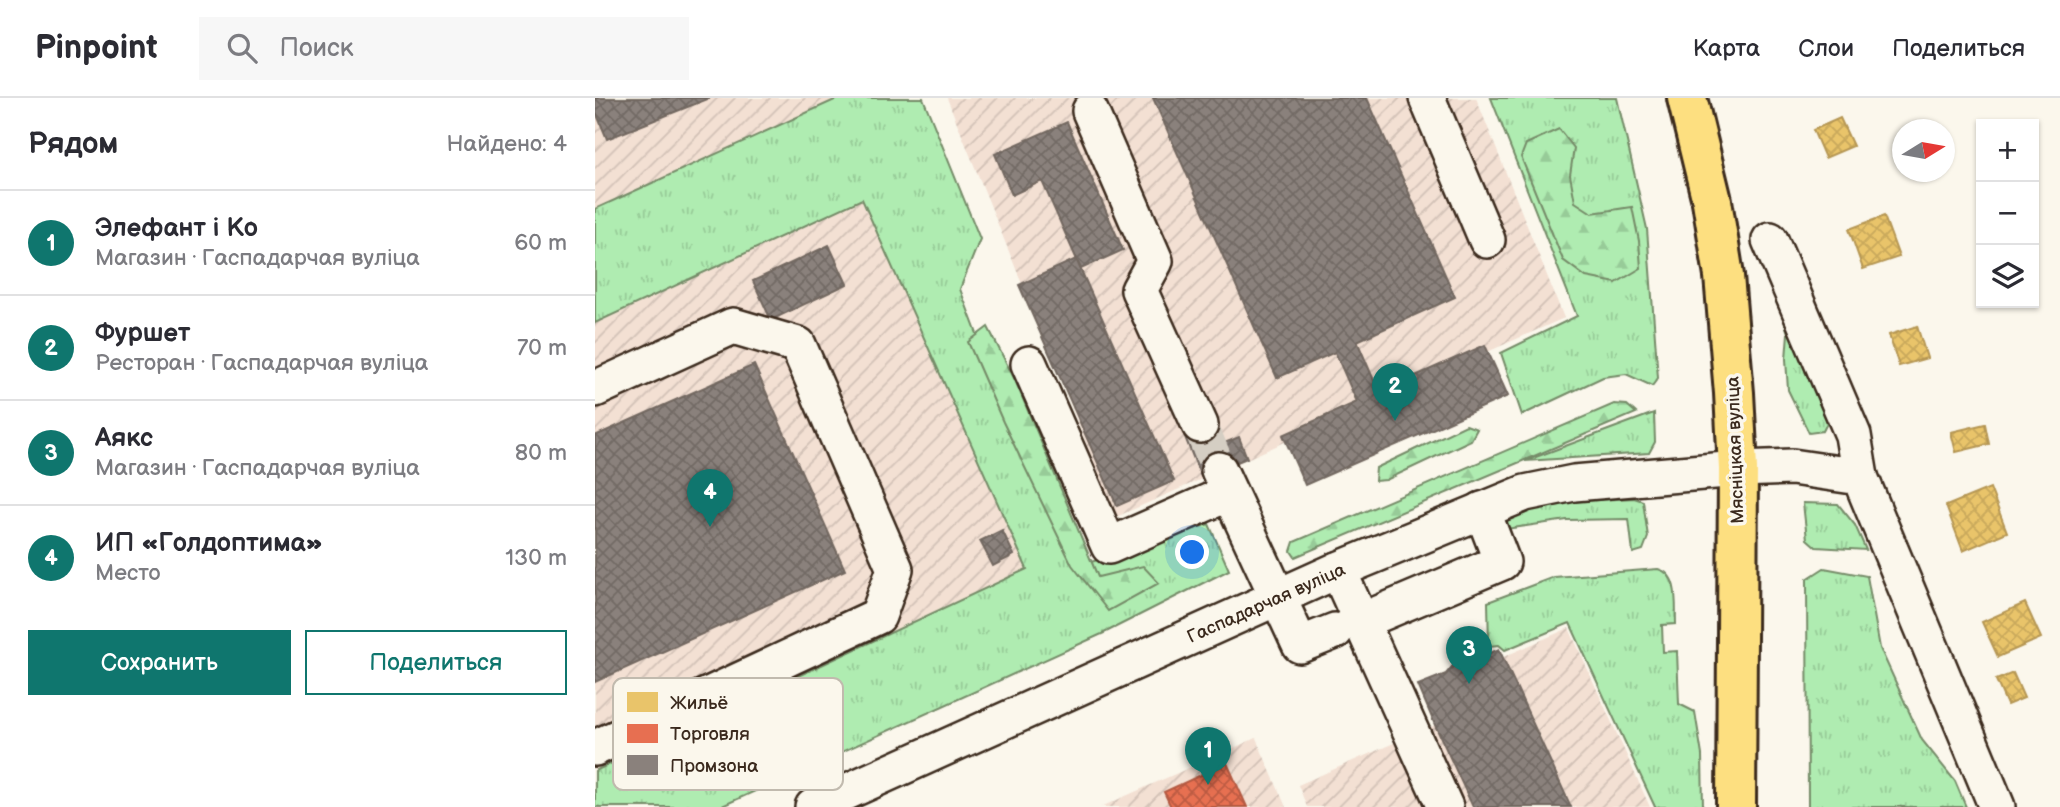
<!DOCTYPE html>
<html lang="ru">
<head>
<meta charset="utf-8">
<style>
  body { margin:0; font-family:"Balsamiq Sans",sans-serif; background:#f7f7f7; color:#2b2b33 }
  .controls { position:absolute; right:21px; top:21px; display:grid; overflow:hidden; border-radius:0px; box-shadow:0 2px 5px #0004 }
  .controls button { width:63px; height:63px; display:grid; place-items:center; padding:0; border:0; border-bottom:2px solid #e1e1e2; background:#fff; color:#2b2b33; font:35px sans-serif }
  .compass { position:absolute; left:1297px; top:21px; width:63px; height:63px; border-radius:50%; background:#fff; box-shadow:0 2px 5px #0004; rotate:79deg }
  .you { position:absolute; left:598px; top:455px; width:24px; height:24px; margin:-18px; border:5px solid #fff; border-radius:50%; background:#1a73e8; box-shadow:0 0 0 10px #1a73e833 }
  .badge { display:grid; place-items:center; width:46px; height:46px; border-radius:50%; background:#0f766e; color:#fff; font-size:23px; font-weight:700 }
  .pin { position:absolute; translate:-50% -58px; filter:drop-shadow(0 2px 4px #0008) }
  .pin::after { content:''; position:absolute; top:37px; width:24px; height:21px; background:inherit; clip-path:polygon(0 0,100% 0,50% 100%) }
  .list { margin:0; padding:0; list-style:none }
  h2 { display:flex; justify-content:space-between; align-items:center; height:91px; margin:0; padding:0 28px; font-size:30px }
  h2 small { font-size:23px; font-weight:400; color:#7c7c81 }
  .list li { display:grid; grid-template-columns:46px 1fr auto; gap:21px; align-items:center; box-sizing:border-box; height:105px; padding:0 28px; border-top:2px solid #e1e1e2 }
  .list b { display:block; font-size:26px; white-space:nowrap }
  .list p { margin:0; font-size:23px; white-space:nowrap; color:#7c7c81 }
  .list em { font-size:23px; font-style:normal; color:#7c7c81 }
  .actions { display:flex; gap:14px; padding:21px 28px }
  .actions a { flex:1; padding:16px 0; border:2px solid #0f766e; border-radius:0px; text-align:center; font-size:24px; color:#0f766e }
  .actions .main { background:#0f766e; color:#fff }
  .icon { flex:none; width:38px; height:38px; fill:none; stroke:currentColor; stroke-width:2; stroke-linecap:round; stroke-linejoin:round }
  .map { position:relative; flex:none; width:1465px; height:709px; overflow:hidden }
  header { display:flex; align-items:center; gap:42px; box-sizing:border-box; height:98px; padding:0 35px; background:#fff; border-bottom:2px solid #e1e1e2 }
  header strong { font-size:33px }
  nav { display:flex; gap:38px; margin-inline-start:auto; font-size:24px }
  .search { width:490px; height:63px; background:#f7f7f7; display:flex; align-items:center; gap:18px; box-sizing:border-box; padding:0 24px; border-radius:0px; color:#7c7c81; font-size:26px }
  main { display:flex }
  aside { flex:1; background:#fff }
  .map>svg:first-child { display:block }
  .industrial { fill:url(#industrial-furrows) }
  .grass { fill:url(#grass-tufts); stroke:#758b68; stroke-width:2 }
  .forest { fill:url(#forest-firs); stroke:#758b68; stroke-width:2 }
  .homes { fill:url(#homes-cross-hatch); stroke:#b59653; stroke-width:2 }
  .shops { fill:url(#shops-cross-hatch); stroke:#b35a42; stroke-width:2 }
  .industry { fill:url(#industry-cross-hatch); stroke:#726760; stroke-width:2 }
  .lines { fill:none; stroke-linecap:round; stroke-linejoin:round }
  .minor-tunnel { stroke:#d5cec3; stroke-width:35; stroke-dasharray:35 18; stroke-linecap:butt }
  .minor-casing { stroke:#3b2a1e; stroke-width:40 }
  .major-casing { stroke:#3b2a1e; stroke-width:44 }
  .minor { stroke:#fbf7ec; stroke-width:35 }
  .major { stroke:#fddf80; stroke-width:38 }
  .labels { text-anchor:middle; stroke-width:7; stroke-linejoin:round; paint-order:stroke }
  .street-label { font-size:18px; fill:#3b2a1e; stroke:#fbf7ec }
  .key { fill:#fbf7ec; stroke:#c1baae; stroke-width:2 }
  .key-label { font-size:19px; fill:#3b2a1e }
</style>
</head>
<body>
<header>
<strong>Pinpoint</strong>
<div class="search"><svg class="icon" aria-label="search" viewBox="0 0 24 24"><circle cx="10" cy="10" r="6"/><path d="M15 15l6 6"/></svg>Поиск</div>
<nav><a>Карта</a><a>Слои</a><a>Поделиться</a></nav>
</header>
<main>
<aside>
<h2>Рядом<small>Найдено: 4</small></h2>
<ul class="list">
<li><span class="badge">1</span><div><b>Элефант і Ко</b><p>Магазин · Гаспадарчая вуліца</p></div><em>60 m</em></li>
<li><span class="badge">2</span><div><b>Фуршет</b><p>Ресторан · Гаспадарчая вуліца</p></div><em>70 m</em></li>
<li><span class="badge">3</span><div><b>Аякс</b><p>Магазин · Гаспадарчая вуліца</p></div><em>80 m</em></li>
<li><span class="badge">4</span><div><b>ИП «Голдоптима»</b><p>Место</p></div><em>130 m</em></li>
</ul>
<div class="actions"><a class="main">Сохранить</a><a>Поделиться</a></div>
</aside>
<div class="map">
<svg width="1465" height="709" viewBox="0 0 1465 709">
  <defs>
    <pattern id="industrial-furrows" width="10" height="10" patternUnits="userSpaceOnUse" patternTransform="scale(1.75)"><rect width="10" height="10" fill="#f3e0d3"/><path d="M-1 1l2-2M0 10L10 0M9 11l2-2" fill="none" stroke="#d1c0b5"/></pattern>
    <pattern id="grass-tufts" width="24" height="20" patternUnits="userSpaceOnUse" patternTransform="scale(1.75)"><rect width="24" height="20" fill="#afecb1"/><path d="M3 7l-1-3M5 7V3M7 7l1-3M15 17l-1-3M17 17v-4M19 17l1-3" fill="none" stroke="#97cb98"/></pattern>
    <pattern id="forest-firs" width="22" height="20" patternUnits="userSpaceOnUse" patternTransform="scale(1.75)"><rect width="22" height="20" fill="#afecb1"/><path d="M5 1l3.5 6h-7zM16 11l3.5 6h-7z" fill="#97cb98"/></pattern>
    <pattern id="homes-cross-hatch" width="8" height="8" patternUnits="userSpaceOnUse" patternTransform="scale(1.75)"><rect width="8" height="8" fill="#e9c46a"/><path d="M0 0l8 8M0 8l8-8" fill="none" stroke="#c9a95b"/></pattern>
    <pattern id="shops-cross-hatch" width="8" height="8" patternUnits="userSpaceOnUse" patternTransform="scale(1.75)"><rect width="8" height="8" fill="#e76f51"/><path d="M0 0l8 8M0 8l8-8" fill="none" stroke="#bc5b43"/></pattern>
    <pattern id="industry-cross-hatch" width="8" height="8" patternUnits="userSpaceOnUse" patternTransform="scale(1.75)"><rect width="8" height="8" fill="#8a817c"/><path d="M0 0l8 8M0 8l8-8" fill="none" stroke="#726a65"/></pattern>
  </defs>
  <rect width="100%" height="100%" fill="#fbf7ec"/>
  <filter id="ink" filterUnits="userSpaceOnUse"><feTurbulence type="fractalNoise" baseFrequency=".0143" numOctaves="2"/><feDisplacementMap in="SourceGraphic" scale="14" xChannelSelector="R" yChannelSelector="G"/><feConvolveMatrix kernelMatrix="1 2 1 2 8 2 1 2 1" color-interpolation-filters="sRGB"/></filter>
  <g filter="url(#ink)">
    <g class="industrial">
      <path d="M0,0h261l231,510 -492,199z"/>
      <path d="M352,0h529l88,220 -448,199z"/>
      <path d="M974,530l81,179h-343l-9,-22 137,-60 -17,-40 27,-11 11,-12 47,-5z"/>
      <path d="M661,640l30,69h-185z"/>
    </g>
    <g class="grass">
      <path d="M244,0h84l57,141 -20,50 44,116 87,157 118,-38 20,46 -125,63 -384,174h-125v-36l432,-202 -165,-370 -267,124v-114z"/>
      <path d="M896,0h126l30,131 11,149 -6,8 -26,-12 -23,3 -81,38 -21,-62 76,-37z"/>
      <path d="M1181,186l52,137 -5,10 -14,2 -21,-43 -2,-31 2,-26 -8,-24z"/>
      <path d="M1059,315l1,29 -6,11 -124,8z"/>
      <path d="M1039,400l9,3 5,36 -5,13 -10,3 -4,-34 -62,1 -61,9 -8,-14 63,-13z"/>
      <path d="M1208,405l35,1 17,21 11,25 -50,-3 -9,-8z"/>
      <path d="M1229,470l43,8 13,72 42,92 33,41 11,26h-158l-1,-228z"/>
      <path d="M1063,471c22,5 17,37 18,55l-14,1 1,27 14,-1 2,53 16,8 7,43 1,52h-48l-85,-184 -65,27 -6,-5 -10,1 -1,-44 66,-25z"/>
    </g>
    <g class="forest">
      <path d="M964,31l15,19 -4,27 5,27 17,11 40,-6 7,34 2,27 -25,15 -30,-6 -23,-17 -42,-103 5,-13z"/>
      <path d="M393,229l27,53 83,197 45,-11 16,17 -51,28 -36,-46 -69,-143 -35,-80z"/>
      <path d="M1019,306l13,1 9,8 -341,144 -4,-6 3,-9z"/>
      <path d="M871,327l11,4 -6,11 -85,40 -11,1 1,-13z"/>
    </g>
    <g class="homes">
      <path d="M1245,20l13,28 -28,12 -12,-28z"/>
      <path d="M1289,118l15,41 -36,12 -14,-40z"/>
      <path d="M1322,228l10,32 -28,8 -10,-31z"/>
      <path d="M1390,326l4,20 -33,8 -5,-20z"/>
      <path d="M1395,390l17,44 -44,19 -17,-45z"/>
      <path d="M1430,505l16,35 -43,19 -16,-35z"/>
      <path d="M1418,575l11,25 -17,7 -11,-25z"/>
    </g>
    <path class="shops" d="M632,665l20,44h-76l-7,-15z"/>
    <g class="industry">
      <path d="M0,0h115l-103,41 -12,-29z"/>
      <path d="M558,0h214l88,199 -98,44 22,51 106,-47 23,51 -203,89 -22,-50 74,-33 -22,-50 -58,26z"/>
      <path d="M472,24l56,128 -42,19 -39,-88 -30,14 -17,-41z"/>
      <path d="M234,147l18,39 -76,36 -18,-39z"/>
      <path d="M481,161l98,222 -57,25 -98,-221z"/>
      <path d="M159,267l91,205 -250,112v-246z"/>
      <path d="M617,322l10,24 17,-7 8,21 -46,19 -18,-45z"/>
      <path d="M407,432l12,25 -21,11 -13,-25z"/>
      <path d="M904,551l4,9 68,149h-98l-38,-82 -17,-40 28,-11 10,-12 16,-1z"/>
    </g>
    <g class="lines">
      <path class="minor-tunnel" d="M605,327l19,45"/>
      <defs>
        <g id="minor">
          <path d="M832,0l60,142"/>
          <path d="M495,13l65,150 -16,29 61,135"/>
          <path d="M1175,142l83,195 7,42"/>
          <path d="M434,266l80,182 120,-53"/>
          <path d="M0,291l138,-63 65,19 97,224 -17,47 -283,132"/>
          <path d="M624,372l81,175 35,-14"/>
          <path d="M743,472l107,237"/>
          <path d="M767,523l140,-59 -20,-52"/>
          <path d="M218,709l525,-237 187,-77 49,-10 164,-14 54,-2 68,10 137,330"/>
        </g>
        <path id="major" d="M1092,0l25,103 12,75 10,117 4,76 -2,338"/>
      </defs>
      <use href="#minor" class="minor-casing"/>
      <use href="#major" class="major-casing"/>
      <use href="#minor" class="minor"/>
      <use href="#major" class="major"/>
    </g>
  </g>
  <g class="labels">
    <g class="street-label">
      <text transform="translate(1140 352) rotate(-92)" y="6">Мясніцкая вуліца</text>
      <text transform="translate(671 505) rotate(-24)" y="6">Гаспадарчая вуліца</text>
    </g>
  </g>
  <rect x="18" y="580" width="230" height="112" rx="10" class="key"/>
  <rect x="32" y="594" width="31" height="20" fill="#e9c46a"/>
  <rect x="32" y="626" width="31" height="19" fill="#e76f51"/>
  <rect x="32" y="657" width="31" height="20" fill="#8a817c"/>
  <g class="key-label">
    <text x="75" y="611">Жильё</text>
    <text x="75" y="642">Торговля</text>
    <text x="75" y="674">Промзона</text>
  </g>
</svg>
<div class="controls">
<button>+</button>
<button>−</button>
<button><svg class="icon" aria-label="layers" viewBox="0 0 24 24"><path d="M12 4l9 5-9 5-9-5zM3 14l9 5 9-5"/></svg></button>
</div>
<svg class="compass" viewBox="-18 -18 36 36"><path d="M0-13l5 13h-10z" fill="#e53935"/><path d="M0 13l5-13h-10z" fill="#7c7c81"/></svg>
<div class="you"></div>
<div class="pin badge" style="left:613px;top:687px">1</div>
<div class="pin badge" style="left:800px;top:323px">2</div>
<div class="pin badge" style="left:874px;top:586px">3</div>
<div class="pin badge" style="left:115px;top:429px">4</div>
</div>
</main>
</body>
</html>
